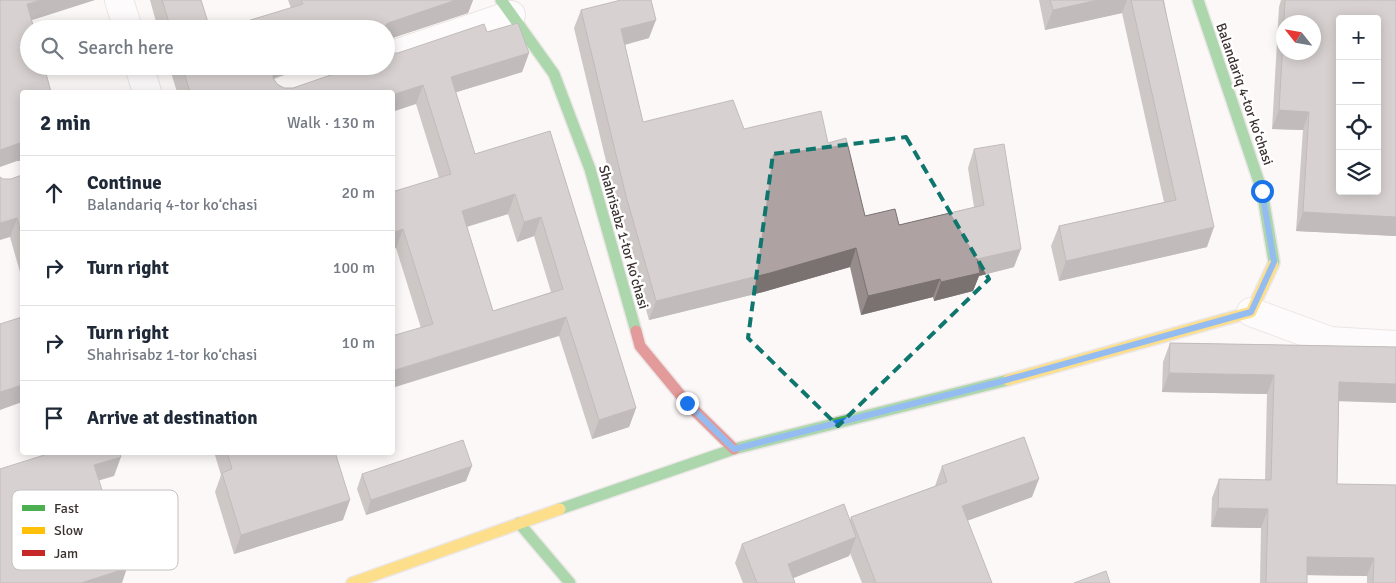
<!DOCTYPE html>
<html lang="en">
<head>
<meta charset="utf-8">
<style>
  body { margin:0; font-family:Signika,sans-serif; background:#f2f2f3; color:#1f2937 }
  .controls { position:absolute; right:15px; top:15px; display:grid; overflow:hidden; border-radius:5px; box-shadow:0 2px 12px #0003 }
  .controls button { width:45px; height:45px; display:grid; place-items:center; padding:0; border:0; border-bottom:1px solid #e0e1e3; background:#fff; color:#1f2937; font:25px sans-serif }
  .compass { position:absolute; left:1276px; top:15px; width:45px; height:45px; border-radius:50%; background:#fff; box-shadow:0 2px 12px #0003; rotate:301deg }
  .stop { position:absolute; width:15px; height:15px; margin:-11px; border:4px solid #1a73e8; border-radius:50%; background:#fff }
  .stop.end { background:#1a73e8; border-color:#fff; box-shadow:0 1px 5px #0008 }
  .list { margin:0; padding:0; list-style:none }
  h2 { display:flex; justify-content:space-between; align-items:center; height:65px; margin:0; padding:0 20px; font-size:21px }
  h2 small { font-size:16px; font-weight:400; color:#747a83 }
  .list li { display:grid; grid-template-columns:32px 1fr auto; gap:15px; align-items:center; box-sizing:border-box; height:75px; padding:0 20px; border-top:1px solid #e0e1e3 }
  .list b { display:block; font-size:19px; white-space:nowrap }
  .list p { margin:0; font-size:16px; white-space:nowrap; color:#747a83 }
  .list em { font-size:16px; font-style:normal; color:#747a83 }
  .icon { flex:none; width:28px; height:28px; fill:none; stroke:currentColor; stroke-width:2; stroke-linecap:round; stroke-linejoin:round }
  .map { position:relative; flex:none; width:1396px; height:583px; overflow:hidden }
  .search { position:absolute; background:#fff; box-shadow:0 2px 12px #0003; left:20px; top:20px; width:375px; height:55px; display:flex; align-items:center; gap:12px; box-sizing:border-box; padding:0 18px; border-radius:28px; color:#747a83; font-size:19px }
  .panel { position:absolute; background:#fff; box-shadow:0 2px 12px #0003; left:20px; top:90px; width:375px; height:365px; border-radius:5px }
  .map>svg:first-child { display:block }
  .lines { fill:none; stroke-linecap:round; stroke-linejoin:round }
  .street-casing { stroke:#d9d2d1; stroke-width:30 }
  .fast-casing { stroke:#d9d2d1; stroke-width:14 }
  .slow-casing { stroke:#d9d2d1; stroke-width:14 }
  .jam-casing { stroke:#d9d2d1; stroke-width:14 }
  .street { stroke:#fefefe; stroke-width:28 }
  .fast { stroke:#4caf50; stroke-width:11 }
  .slow { stroke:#ffc107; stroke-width:11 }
  .jam { stroke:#c62828; stroke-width:11 }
  .wall { fill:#968c8b; fill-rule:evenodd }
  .shaded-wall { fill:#7a7271 }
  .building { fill:#aea3a2; stroke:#7a7271; fill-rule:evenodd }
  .route { stroke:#1a73e8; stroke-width:6 }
  .marked { fill:none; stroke:#0f766e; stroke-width:4; stroke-dasharray:10 6; stroke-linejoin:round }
  .labels { text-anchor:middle; stroke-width:5; stroke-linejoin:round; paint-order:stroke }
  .street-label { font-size:14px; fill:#3b3230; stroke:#fff }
  .key { fill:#fff; stroke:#c4c2c1; stroke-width:1 }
  .key-label { font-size:14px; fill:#3b3230 }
</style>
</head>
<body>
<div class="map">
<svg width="1396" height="583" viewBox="0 0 1396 583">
  <rect width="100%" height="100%" fill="#fbf8f7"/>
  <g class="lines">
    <defs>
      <g id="street">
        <path d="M119,0l9,29"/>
        <path d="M386,57l125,-42"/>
        <path d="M139,66l8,26"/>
        <path d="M1251,312l79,29 66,4"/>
      </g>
      <g id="fast">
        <path d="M501,0l53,74 36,95 46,162"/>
        <path d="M1198,0l64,191 12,71 -1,3"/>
        <path d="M560,509l174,-60 274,-69"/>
        <path d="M519,523l51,60"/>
      </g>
      <g id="slow">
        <path d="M1008,380l243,-68 22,-47"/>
        <path d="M352,583l208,-74"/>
      </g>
      <path id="jam" d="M636,331l4,15 47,57 47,46"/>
    </defs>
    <use href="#street" class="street-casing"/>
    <use href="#fast" class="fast-casing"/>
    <use href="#slow" class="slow-casing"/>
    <use href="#jam" class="jam-casing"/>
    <use href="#street" class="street"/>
    <use href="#fast" class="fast"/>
    <use href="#slow" class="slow"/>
    <use href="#jam" class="jam"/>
  </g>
  <g class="wall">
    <path d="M150,0h51l9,29h-52z"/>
    <path d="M288,0h185l-5,13 -82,27v-11l-95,-21z"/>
    <path d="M1039,0h125l43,247 -148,34 -8,-35 8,-20 105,-24 -42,-189 -77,17z"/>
    <path d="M1281,0h115v236l-100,-5 7,-101 -31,-1 7,-122z"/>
    <path d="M581,10l68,28 -24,7 18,77 101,7 84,14 37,73 34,9 75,-18 -6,-39 6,-19 40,118 -35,9 -6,15 -39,10 -1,-4 -72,18 -11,-48 -87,25 -114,28 -30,-105 -45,-187z"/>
    <path d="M487,32l42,21 -7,19 -66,20 19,62 75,-23 86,277 -7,19 -37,12 -33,-103 -138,-8 -25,-80 -4,-56 47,-14 -23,-74 -24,-12h-215l-8,-26h140l-35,13 3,5 7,4h9l93,-22 3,-13h9zM508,214l9,28 17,-6 17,56 -58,19 -26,-84z"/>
    <path d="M22,175v104l-12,-42 -7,-58h8z"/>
    <path d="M1170,343l226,4 -57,54 -2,83 59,99h-29v-7l-60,-1v8h-47l1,-55 -50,-1 1,-29 7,-19 46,1 2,-86 -105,-2 1,-30z"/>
    <path d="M214,452h121l8,68 -109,34 -19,-62 6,-17z"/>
    <path d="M942,466l90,31 -65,24 25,62h-130l-12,-30 -1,3 -56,22 2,5h-52l-8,-20 7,-19 108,-24 1,-3 84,-31z"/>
    <path d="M362,474l104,7 -100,34 -9,-26z"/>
  </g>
  <g class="shaded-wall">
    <path d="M41,0h54l-75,24 7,-20z"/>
    <path d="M456,0h17l-5,13 -82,27v-11h-5l7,-6z"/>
    <path d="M1098,0h29l-5,13 -77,17 8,-20z"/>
    <path d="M656,20l-7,18 -35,9 7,-18z"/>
    <path d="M529,53l-7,19 -78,24 7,-19z"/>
    <path d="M274,66h35l-33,11 -6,4z"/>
    <path d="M423,85l-7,19 -24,8v-17z"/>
    <path d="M1279,110l30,2 -6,18 -31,-1z"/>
    <path d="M22,142v19h-5l-17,6v-17z"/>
    <path d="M515,194l-7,20 -53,16 7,-19z"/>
    <path d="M1303,212l93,5v19l-100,-5z"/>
    <path d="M541,217l-7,19 -17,6 7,-20z"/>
    <path d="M17,218l-7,19 -10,3v-17z"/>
    <path d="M1214,227l-7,20 -148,34 7,-20z"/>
    <path d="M403,229l-7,19 -4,2v-17z"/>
    <path d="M856,248l-6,19 -87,25 -114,28 7,-19z"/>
    <path d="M1021,249l-7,18 -35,9 -6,15 -39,10 7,-19 36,-23z"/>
    <path d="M940,279l-7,18 -72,18 7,-19z"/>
    <path d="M566,317l-7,19 -167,52v-17z"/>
    <path d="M1169,373l105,2 -7,19 -105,-2z"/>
    <path d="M1339,382l57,2v19l-64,-2z"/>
    <path d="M22,385v17l-22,8v-18z"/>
    <path d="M636,408l-7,19 -37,12 7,-19z"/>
    <path d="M121,457l-7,19 -27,8 7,-19z"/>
    <path d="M472,466l-6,15 -100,34 5,-15z"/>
    <path d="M1039,479l-7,18 -77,28 7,-19z"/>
    <path d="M350,500l-7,20 -109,34 7,-19z"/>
    <path d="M1218,508l50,1 -7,19 -50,-1z"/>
    <path d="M856,537l-7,19 -68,27 7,-19z"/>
    <path d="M1307,557l67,1 -7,18 -67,-1z"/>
    <path d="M127,568l-5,15h-41z"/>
  </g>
  <g class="building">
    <path d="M0,0h41l-14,4 7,25h-5v37h15l7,26h-29v50l-22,8z"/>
    <path d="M162,0h39l9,29h-39z"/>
    <path d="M301,0h155l-68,23 -7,6h-160l82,-25z"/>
    <path d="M621,0h30l5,20 -35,9 22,93 90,-22 11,29 77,-18 7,32 18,-5 19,78 30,-7 4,16 85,-20 -10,-56 30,-5 17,105 -44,10 3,14 -39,9 -1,-3 -72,17 -12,-48 -86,25 -114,28 -30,-105 -45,-186z"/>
    <path d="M1050,0h48l-45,10z"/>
    <path d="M1131,0h32l51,227 -148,34 -7,-35 117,-26z"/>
    <path d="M1285,0h111v217l-93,-5 6,-100 -30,-2 5,-86v28h30v-30h-30zM1340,19h37v172h-37z"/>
    <path d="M518,23l11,30 -78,24 24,77 75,-23 86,277 -37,12 -33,-103 -174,54v-35l41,-12 -30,-95 -11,4v-41l59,-18 -28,-89 -31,10v-3h-202l-8,-26h92l-1,3v9l4,6 7,4h9l64,-22h29v-15l3,2h9l86,-29 3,8zM515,194l9,28 17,-5 22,72 -70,22 -31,-100z"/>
    <path d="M22,175v62l-5,-19 -17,5v-46l3,2h8z"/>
    <path d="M22,317v68l-22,7v-68z"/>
    <path d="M1170,343l226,4v37l-57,-2 -2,102 59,1v98h-23l1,-25 -67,-1v26h-41l2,-74 -50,-1 1,-29 52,1 3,-105 -105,-2z"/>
    <path d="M1024,437l15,42 -77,27 30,77h-116l-25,-66 96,-35 -5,-16z"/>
    <path d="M463,440l9,26 -101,34 -9,-26z"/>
    <path d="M54,452h65l2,5 -27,8 33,103 -46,15h-81v-114z"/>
    <path d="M227,452h108l15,48 -109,35 -19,-62 10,-4z"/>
    <path d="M844,504l12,33 -68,27 7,19h-38l-15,-39z"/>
    <path d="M1106,571l4,12h-36z"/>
  </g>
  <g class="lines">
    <path class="route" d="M687,403l47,46 265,-67 252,-70 23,-50 -12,-71"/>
  </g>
  <path d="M0 0H1396V583H0ZM906,137l83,142 -151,147 -90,-88 25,-184z" fill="#fbf8f7" fill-opacity=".55" fill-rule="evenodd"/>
  <path class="marked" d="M906,137l83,142 -151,147 -90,-88 25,-184z"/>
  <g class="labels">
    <g class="street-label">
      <text transform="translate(1245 94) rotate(71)" y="5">Balandariq 4-tor koʻchasi</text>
      <text transform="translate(624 237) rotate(74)" y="5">Shahrisabz 1-tor koʻchasi</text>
    </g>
  </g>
  <rect x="12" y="490" width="166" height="80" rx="8" class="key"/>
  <rect x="22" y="505" width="23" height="6" fill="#4caf50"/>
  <rect x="22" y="527" width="23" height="7" fill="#ffc107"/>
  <rect x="22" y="550" width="23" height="6" fill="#c62828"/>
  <g class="key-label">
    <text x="54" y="513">Fast</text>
    <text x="54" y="535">Slow</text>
    <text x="54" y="558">Jam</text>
  </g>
</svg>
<div class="controls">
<button>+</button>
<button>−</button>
<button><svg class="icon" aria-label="locate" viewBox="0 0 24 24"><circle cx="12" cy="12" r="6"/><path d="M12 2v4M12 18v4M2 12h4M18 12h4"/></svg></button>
<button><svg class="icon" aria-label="layers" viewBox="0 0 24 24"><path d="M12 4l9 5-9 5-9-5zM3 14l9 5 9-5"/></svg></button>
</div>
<svg class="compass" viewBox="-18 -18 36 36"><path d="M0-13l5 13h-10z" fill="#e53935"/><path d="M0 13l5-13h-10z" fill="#747a83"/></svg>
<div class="stop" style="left:1262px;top:191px"></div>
<div class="stop end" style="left:687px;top:403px"></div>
<div class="search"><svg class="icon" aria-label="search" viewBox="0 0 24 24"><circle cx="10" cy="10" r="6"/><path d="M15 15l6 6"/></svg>Search here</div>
<section class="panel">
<h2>2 min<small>Walk · 130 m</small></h2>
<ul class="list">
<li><svg class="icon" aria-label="ahead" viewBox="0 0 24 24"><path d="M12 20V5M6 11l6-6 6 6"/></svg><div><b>Continue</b><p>Balandariq 4-tor koʻchasi</p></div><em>20 m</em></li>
<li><svg class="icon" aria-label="right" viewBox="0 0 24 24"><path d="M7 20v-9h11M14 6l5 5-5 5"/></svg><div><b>Turn right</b></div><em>100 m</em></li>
<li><svg class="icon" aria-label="right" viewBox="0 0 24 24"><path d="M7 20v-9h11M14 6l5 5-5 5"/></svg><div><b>Turn right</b><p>Shahrisabz 1-tor koʻchasi</p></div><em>10 m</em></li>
<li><svg class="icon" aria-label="arrive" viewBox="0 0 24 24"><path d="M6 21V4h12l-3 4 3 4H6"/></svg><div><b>Arrive at destination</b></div></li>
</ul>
</section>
</div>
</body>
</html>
